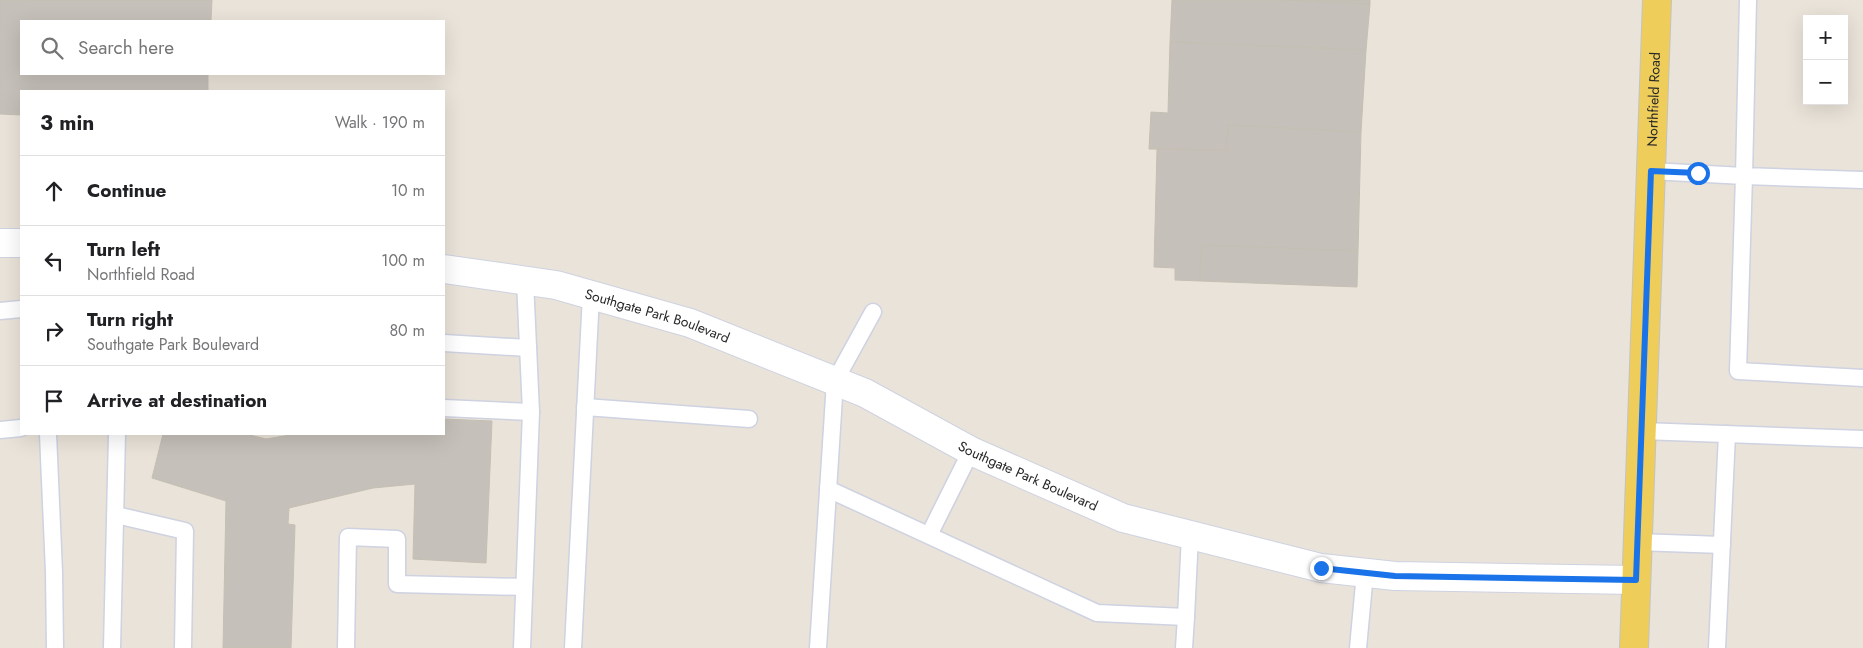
<!DOCTYPE html>
<html lang="en">
<head>
<meta charset="utf-8">
<style>
  body { margin:0; font-family:Jost,sans-serif; background:#f2f2f2; color:#202124 }
  .controls { position:absolute; right:15px; top:15px; display:grid; overflow:hidden; border-radius:0px; box-shadow:0 5px 20px #0002 }
  .controls button { width:45px; height:45px; display:grid; place-items:center; padding:0; border:0; border-bottom:1px solid #e0e0e0; background:#fff; color:#202124; font:25px sans-serif }
  .stop { position:absolute; width:15px; height:15px; margin:-11px; border:4px solid #1a73e8; border-radius:50%; background:#fff }
  .stop.end { background:#1a73e8; border-color:#fff; box-shadow:0 1px 5px #0008 }
  .list { margin:0; padding:0; list-style:none }
  h2 { display:flex; justify-content:space-between; align-items:center; height:65px; margin:0; padding:0 20px; font-size:21px }
  h2 small { font-size:16px; font-weight:400; color:#757577 }
  .list li { display:grid; grid-template-columns:32px 1fr auto; gap:15px; align-items:center; box-sizing:border-box; height:70px; padding:0 20px; border-top:1px solid #e0e0e0 }
  .list b { display:block; font-size:19px; white-space:nowrap }
  .list p { margin:0; font-size:16px; white-space:nowrap; color:#757577 }
  .list em { font-size:16px; font-style:normal; color:#757577 }
  .icon { flex:none; width:28px; height:28px; fill:none; stroke:currentColor; stroke-width:2; stroke-linecap:round; stroke-linejoin:round }
  .map { position:relative; flex:none; width:1863px; height:648px; overflow:hidden }
  .search { position:absolute; background:#fff; box-shadow:0 5px 20px #0002; left:20px; top:20px; width:425px; height:55px; display:flex; align-items:center; gap:12px; box-sizing:border-box; padding:0 18px; border-radius:0px; color:#757577; font-size:19px }
  .panel { position:absolute; background:#fff; box-shadow:0 5px 20px #0002; left:20px; top:90px; width:425px; height:345px; border-radius:0px }
  .map>svg:first-child { display:block }
  .building { fill:#c5c0b9; stroke:#c5bfb3 }
  .lines { fill:none; stroke-linecap:round; stroke-linejoin:round }
  .lane-casing { stroke:#ced2e1; stroke-width:19 }
  .secondary-casing { stroke:#ced2e1; stroke-width:30 }
  .primary-casing { stroke:#c3c3c3; stroke-width:30 }
  .lane { stroke:#fff; stroke-width:16 }
  .secondary { stroke:#fff; stroke-width:28 }
  .primary { stroke:#eecd5a; stroke-width:28 }
  .route { stroke:#1a73e8; stroke-width:6 }
  .labels { text-anchor:middle; stroke-width:4; stroke-linejoin:round; paint-order:stroke }
  .street-label { font-size:14px; fill:#272727; stroke:#fff }
</style>
</head>
<body>
<div class="map">
<svg width="1863" height="648" viewBox="0 0 1863 648">
  <rect width="100%" height="100%" fill="#eae3d9"/>
  <g class="building">
    <path d="M0,0h212l-1,21h-190v53h187v17h-187v24l-21,-1z"/>
    <path d="M1172,0h113l85,4 -4,46 -196,-8z"/>
    <path d="M1285,0h85v4z"/>
    <path d="M1170,42l196,8 -5,82 -133,-7 -1,25 -78,-1 2,-37 17,1z"/>
    <path d="M1228,125l133,7 -3,119 -157,-6 -1,36 -25,-1v-12l-21,-1 3,-118 70,1z"/>
    <path d="M1201,245l157,6 -1,36 -157,-6z"/>
    <path d="M444,419l48,2 -6,142 -73,-4 2,-75 -42,4 -84,20 -1,16 7,1 -4,123h-68l3,-147 -74,-23 11,-44h83l20,5 30,-5h148z"/>
  </g>
  <g class="lines">
    <defs>
      <g id="lane">
        <path d="M1748,0l-4,176 119,4"/>
        <path d="M1651,171l93,5 -6,195 125,7"/>
        <path d="M0,311l21,-2"/>
        <path d="M444,343l84,5"/>
        <path d="M585,407l164,12"/>
        <path d="M444,408l87,4"/>
        <path d="M0,430l21,-2"/>
        <path d="M1642,431l221,8"/>
        <path d="M48,434l6,138 1,76"/>
        <path d="M828,489l269,124 89,4 4,-82"/>
        <path d="M116,515l69,16 -2,117"/>
        <path d="M929,535l42,-84"/>
        <path d="M1637,542l85,3"/>
        <path d="M112,648l5,-214"/>
        <path d="M346,648l2,-111 49,2v45l127,3"/>
        <path d="M522,648l9,-236 -6,-131"/>
        <path d="M573,648l18,-353"/>
        <path d="M818,648l17,-267 38,-69"/>
        <path d="M1184,648l2,-31"/>
        <path d="M1358,648l7,-75"/>
        <path d="M1717,648l10,-214"/>
      </g>
      <g id="secondary">
        <path d="M0,243h21"/>
        <path id="s1" d="M444,269l112,16 134,38 175,70 106,58 152,67 198,50 74,8 241,4"/>
      </g>
      <g id="primary">
        <path id="s2" d="M1634,648l23,-648"/>
      </g>
    </defs>
    <use href="#lane" class="lane-casing"/>
    <use href="#secondary" class="secondary-casing"/>
    <use href="#primary" class="primary-casing"/>
    <use href="#lane" class="lane"/>
    <use href="#secondary" class="secondary"/>
    <use href="#primary" class="primary"/>
  </g>
  <g class="lines">
    <path class="route" d="M1321,568l74,8 241,4 15,-409 47,2"/>
  </g>
  <g class="labels">
    <g class="street-label">
      <text dy="5" stroke="none"><textPath href="#s2" startOffset="549">Northfield Road</textPath></text>
      <text dy="5" stroke="none"><textPath href="#s1" startOffset="219">Southgate Park Boulevard</textPath></text>
      <text dy="5" stroke="none"><textPath href="#s1" startOffset="624">Southgate Park Boulevard</textPath></text>
    </g>
  </g>
</svg>
<div class="controls">
<button>+</button>
<button>−</button>
</div>
<div class="stop" style="left:1698px;top:173px"></div>
<div class="stop end" style="left:1321px;top:568px"></div>
<div class="search"><svg class="icon" aria-label="search" viewBox="0 0 24 24"><circle cx="10" cy="10" r="6"/><path d="M15 15l6 6"/></svg>Search here</div>
<section class="panel">
<h2>3 min<small>Walk · 190 m</small></h2>
<ul class="list">
<li><svg class="icon" aria-label="ahead" viewBox="0 0 24 24"><path d="M12 20V5M6 11l6-6 6 6"/></svg><div><b>Continue</b></div><em>10 m</em></li>
<li><svg class="icon" aria-label="left" viewBox="0 0 24 24"><path d="M17 20v-9H6M10 6l-5 5 5 5"/></svg><div><b>Turn left</b><p>Northfield Road</p></div><em>100 m</em></li>
<li><svg class="icon" aria-label="right" viewBox="0 0 24 24"><path d="M7 20v-9h11M14 6l5 5-5 5"/></svg><div><b>Turn right</b><p>Southgate Park Boulevard</p></div><em>80 m</em></li>
<li><svg class="icon" aria-label="arrive" viewBox="0 0 24 24"><path d="M6 21V4h12l-3 4 3 4H6"/></svg><div><b>Arrive at destination</b></div></li>
</ul>
</section>
</div>
</body>
</html>
